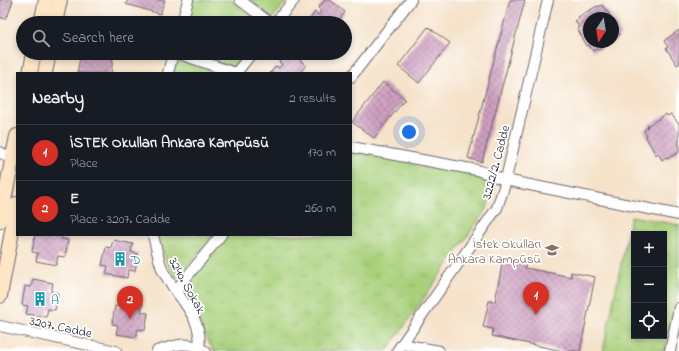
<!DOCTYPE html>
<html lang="en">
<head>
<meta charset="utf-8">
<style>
  body { margin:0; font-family:"Indie Flower",sans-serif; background:#20242c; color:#f1f3f6 }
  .controls { position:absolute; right:12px; bottom:12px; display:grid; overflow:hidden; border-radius:0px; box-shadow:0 2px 6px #0003 }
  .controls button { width:36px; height:36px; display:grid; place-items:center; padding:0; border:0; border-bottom:1px solid #363941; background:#171b24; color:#f1f3f6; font:20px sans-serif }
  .compass { position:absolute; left:583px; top:12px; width:36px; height:36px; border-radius:50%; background:#171b24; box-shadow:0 2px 6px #0003; rotate:192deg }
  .you { position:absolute; left:409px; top:132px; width:14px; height:14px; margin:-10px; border:3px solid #fff; border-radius:50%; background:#1a73e8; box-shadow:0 0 0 6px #1a73e833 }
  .badge { display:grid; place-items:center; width:26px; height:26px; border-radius:50%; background:#d93025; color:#fff; font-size:13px; font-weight:700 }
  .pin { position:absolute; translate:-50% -33px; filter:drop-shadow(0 1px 2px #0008) }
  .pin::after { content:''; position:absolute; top:21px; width:14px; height:12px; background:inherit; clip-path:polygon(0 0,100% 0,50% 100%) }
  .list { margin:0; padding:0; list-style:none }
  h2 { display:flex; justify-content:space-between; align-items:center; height:52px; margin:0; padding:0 16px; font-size:17px }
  h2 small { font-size:13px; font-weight:400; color:#9ea1a6 }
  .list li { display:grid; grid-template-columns:26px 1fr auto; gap:12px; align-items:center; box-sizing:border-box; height:56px; padding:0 16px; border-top:1px solid #363941 }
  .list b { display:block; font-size:15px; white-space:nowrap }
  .list p { margin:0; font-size:13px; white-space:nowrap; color:#9ea1a6 }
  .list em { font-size:13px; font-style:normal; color:#9ea1a6 }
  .icon { flex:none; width:22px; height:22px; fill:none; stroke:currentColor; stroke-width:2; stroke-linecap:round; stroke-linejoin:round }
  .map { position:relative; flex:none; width:679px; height:351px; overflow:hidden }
  .search { position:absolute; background:#171b24; box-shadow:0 2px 6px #0003; left:16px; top:16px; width:336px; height:44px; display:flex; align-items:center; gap:10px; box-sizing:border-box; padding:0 14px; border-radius:22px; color:#9ea1a6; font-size:15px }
  .panel { position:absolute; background:#171b24; box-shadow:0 2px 6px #0003; left:16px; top:72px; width:336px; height:164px; border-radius:0px }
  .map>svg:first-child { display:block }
  .grass { fill:url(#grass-tufts); stroke:#66795a; fill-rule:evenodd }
  .pitch { fill:#a9d07a; stroke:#66795a }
  .building { fill:url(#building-cross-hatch) }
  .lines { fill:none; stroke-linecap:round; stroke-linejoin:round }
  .street-casing { stroke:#6c656d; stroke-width:12 }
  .secondary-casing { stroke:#6c656d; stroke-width:16 }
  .street { stroke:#fff; stroke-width:10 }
  .secondary { stroke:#fde5c5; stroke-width:14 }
  .labels { text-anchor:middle; stroke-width:3.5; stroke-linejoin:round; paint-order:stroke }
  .street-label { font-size:13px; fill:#22223b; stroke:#fff }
  .education-label { font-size:13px; fill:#785e54; stroke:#fff; text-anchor:end }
  .culture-label { font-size:13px; fill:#0d838f; stroke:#fff; text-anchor:start }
</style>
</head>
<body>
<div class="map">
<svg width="679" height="351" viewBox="0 0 679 351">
  <defs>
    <pattern id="grass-tufts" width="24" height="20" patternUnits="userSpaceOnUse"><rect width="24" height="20" fill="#a9d07a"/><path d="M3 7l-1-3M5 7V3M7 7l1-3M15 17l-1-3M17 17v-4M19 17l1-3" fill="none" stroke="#91b26a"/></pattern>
    <pattern id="building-cross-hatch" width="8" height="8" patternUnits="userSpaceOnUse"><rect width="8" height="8" fill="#cfa0c0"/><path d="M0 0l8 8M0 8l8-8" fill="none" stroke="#a8829d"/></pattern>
  </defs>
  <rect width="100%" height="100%" fill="#fff"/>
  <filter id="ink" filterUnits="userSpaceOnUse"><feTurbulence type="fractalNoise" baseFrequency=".025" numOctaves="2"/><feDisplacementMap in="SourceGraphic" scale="8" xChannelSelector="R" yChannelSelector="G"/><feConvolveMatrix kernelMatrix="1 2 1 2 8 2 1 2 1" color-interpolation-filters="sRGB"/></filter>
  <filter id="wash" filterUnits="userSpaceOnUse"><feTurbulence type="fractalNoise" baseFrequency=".012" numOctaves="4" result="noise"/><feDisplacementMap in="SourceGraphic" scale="16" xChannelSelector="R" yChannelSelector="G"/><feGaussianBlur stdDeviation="0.9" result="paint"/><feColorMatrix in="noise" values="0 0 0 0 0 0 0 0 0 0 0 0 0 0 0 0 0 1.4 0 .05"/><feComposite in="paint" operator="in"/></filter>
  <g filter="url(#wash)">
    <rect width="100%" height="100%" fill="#f5e2c9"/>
    <g class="grass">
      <path d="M177,59l47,14h-50z"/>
      <path d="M351,150l131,24c13,14 10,17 5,34l-100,143h-173l-9,-15 -18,-45v-7l42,-49h122z"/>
      <path d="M631,216l48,9v61l-14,65h-62zM634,234h30v102h-30z"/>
      <path d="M158,235h56l-38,43 -9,-14z"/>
    </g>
    <g class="pitch">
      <path d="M192,0h39l29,23h-74z"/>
      <path d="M243,0h45l-17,20z"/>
      <path d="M187,53h58l-10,12 -3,2z"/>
    </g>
    <g id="blocks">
      <g class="building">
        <path d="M0,0h13l-5,15h-1l-2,4 -5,-2z"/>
        <path d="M128,0h37l-5,14 -34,-10z"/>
        <path d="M325,0h5l15,12 -8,11h-30l8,-11 3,3 3,-4 -3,-3z"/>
        <path d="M510,0h15l-43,162 -14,-4z"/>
        <path d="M602,5l10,13h-23v24h23l-14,8 -1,-1 -4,2 -4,-6 -2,1 -10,-18 2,-1 -4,-6 4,-2 -1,-2 19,-11 1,1z"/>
        <path d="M613,19l7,16 -7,6z"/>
        <path d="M428,27l22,16 -31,40 -21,-17z"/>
        <path d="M679,30v34l-2,1 -11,-17 2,-1 -4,-6z"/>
        <path d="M81,53l32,5 -2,15h-34z"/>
        <path d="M286,53h4l16,12 -6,8h-30l6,-7 3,2 3,-4 -3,-2z"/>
        <path d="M383,82l22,17 -31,39 -22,-16z"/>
        <path d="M666,114l1,2 4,-2 8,10v28l-12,7 -1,-2 -4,3 -4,-7 -2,2 -10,-18 1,-1 -3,-6 4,-3 -1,-1z"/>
        <path d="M35,235h27l-1,4 7,1 -3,17 -7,-1 -2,9 -20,-4 2,-8 -6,-1z"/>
        <path d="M113,240l20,4 -2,8 7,2 -3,17 -7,-1 -1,8 -21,-4 2,-8 -6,-1 4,-18 5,1z"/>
        <path d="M503,259l23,4 -1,5 46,9v-5l24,5 -15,74h-17l-71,-15 1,-7 -10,-2 6,-26 6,1z"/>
        <path d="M33,279l20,4 -2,9 7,1 -3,17 -7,-1 -2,8 -20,-3 2,-8 -6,-1 3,-19 6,1z"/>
        <path d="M123,299l20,4 -2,9 7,1 -3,17 -7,-1 -2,8 -20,-3 2,-9 -6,-1 3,-18 6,1z"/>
      </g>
    </g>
  </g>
  <g filter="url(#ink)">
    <use href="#blocks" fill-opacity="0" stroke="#6c656d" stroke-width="1"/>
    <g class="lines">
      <defs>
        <g id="street">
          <path d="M240,0l30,23"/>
          <path d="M182,23l6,-23"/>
          <path d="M275,23l19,-23"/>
          <path d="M177,53l58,20"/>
          <path d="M168,73l5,-20"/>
          <path d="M236,73l16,-20"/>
          <path d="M351,77l60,-77"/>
          <path d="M351,147l126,23 28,10 174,35"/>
          <path d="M0,152l12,8"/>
          <path d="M153,235c3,12 5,24 10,36 12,24 41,47 36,76"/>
          <path d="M176,290l45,-55"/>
          <path d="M0,326l116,25"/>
          <path d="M402,344l37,7"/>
          <path d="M157,351c17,-6 31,-11 48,0"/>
          <path d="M397,351l100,-143 7,-21 44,-187"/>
          <path d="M670,351l9,-43"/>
        </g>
        <g id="secondary">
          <path d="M41,23l5,-23"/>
          <path d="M55,23l5,-23"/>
          <path d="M30,73l4,-20"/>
          <path d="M45,73l4,-20"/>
          <path d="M0,221l17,-85"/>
          <path d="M0,296l17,-92"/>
        </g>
      </defs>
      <use href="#street" class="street-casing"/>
      <use href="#secondary" class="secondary-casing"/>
      <use href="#street" class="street"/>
      <use href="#secondary" class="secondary"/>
    </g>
  </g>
  <defs>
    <symbol id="school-bare" viewBox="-9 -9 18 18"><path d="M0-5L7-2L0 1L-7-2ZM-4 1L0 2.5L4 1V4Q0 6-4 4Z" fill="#8d6e63" stroke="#fff" stroke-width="2.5" paint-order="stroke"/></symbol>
    <symbol id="building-bare" viewBox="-9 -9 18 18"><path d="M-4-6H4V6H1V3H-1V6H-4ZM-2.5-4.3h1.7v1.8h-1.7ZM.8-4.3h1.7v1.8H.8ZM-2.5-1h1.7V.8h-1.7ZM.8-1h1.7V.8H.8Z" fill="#0f9aa8" stroke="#fff" stroke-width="2.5" paint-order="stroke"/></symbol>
  </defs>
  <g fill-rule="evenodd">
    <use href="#school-bare" x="542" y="240" width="20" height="20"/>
    <use href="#building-bare" x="110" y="249" width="20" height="20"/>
    <use href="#building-bare" x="30" y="289" width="20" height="20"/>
  </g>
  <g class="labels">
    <g class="street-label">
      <text transform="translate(495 162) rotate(-75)" y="5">3222/2. Cadde</text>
      <text transform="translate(188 285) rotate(61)" y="5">3240. Sokak</text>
      <text transform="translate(61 326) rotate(12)" y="5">3207. Cadde</text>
    </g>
    <g class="education-label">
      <text x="541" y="248">İstek Okulları<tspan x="541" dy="15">Ankara Kampüsü</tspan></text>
    </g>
    <g class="culture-label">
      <text x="131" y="264">D</text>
      <text x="51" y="304">A</text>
    </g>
  </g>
</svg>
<div class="controls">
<button>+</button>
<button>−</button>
<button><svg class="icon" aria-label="locate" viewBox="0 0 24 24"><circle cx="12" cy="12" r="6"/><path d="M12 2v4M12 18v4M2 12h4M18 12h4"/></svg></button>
</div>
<svg class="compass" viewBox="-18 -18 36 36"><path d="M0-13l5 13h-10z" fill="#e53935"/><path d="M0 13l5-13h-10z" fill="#9ea1a6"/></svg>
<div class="you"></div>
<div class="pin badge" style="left:536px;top:315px">1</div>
<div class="pin badge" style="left:130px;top:319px">2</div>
<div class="search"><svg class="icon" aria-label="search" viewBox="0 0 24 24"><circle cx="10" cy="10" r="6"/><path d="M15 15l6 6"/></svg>Search here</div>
<section class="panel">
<h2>Nearby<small>2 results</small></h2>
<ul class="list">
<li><span class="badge">1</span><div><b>İSTEK Okulları Ankara Kampüsü</b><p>Place</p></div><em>170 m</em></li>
<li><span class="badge">2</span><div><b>E</b><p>Place · 3207. Cadde</p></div><em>260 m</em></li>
</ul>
</section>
</div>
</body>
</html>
